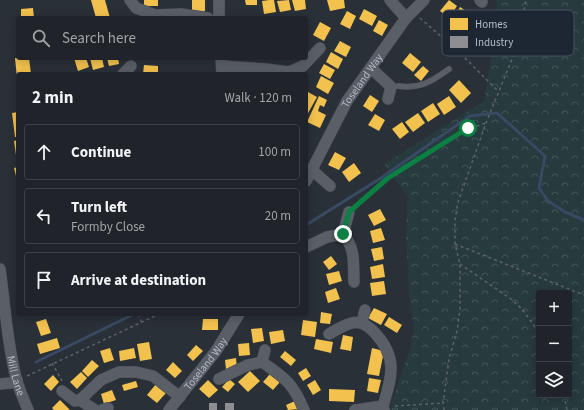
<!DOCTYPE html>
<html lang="en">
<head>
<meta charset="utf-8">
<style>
  body { margin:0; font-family:"Source Sans 3",sans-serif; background:#282c32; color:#f1f3f6 }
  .controls { position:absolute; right:12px; bottom:12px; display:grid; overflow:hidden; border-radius:4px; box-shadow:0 2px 10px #0003 }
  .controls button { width:36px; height:36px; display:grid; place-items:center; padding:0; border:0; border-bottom:1px solid #3d4147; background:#20242a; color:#f1f3f6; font:20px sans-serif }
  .stop { position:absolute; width:12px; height:12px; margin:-9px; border:3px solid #0b8043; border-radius:50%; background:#fff }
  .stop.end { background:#0b8043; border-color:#fff; box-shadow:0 1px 4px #0008 }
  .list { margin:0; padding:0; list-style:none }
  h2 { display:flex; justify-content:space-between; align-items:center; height:52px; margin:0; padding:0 16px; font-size:17px }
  h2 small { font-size:13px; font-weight:400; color:#a2a4a8 }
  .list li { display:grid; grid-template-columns:26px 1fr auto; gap:12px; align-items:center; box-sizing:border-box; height:56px; margin:0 8px 8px; padding:0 8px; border:1px solid #3d4147; border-radius:4px }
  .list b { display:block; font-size:15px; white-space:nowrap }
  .list p { margin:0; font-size:13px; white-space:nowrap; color:#a2a4a8 }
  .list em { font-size:13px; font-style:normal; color:#a2a4a8 }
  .icon { flex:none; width:22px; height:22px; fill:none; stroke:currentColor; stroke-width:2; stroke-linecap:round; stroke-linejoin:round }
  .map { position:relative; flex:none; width:584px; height:410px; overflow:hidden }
  .search { position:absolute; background:#20242a; box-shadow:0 2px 10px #0003; left:16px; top:16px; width:292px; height:44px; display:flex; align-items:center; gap:10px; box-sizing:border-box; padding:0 14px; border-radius:4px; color:#a2a4a8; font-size:15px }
  .panel { position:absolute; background:#20242a; box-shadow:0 2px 10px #0003; left:16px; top:72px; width:292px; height:244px; border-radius:4px }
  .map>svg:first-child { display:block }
  .park { fill:url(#park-crowns); fill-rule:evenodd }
  .homes { fill:#f2c14e }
  .industry { fill:#8d8d92 }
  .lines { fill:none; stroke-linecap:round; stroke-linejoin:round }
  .stream { stroke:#384963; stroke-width:3 }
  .lane-casing { stroke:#484c53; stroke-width:6 }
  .street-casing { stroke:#484c53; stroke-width:12 }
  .path { stroke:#5d636a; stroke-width:1.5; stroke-dasharray:3 3; stroke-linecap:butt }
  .lane { stroke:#5a5e66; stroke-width:5.5 }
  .street { stroke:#5a5e66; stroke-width:11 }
  .route { stroke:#0b8043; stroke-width:5 }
  .labels { text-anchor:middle; stroke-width:4; stroke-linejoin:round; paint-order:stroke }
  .street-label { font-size:11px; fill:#b4bcc9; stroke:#1d2633 }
  .key { fill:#1d2633; stroke:#4a5360; stroke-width:1 }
  .key-label { font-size:11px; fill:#b4bcc9 }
</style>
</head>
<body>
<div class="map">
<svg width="584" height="410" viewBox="0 0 584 410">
  <defs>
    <pattern id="park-crowns" width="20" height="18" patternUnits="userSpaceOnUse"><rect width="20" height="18" fill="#273a3e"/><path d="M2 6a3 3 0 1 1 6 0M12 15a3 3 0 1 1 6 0" fill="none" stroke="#445559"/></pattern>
  </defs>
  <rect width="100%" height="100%" fill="#2a3038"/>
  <path class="park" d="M496,0h88v410h-195l21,-61 4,-19 -5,-37 -3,-59 2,-37 -24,-33 100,-63 14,-85zM539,293h30v102h-30z"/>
  <g class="homes">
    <path d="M91,0h14l5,18h-14z"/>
    <rect x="144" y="0" width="14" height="6"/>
    <rect x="192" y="0" width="13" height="11"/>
    <path d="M245,0h12v5h-11z"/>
    <path d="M269,0h5l2,12 -12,2 -2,-13z"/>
    <path d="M289,0l2,10 -11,2 -3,-11z"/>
    <path d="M292,0h13l1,9 -11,2z"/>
    <path d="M327,0h17l1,8 -15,3z"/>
    <path d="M449,0l8,6 -8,12 -9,-7z"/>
    <path d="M460,7l11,7 -8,12 -10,-6z"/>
    <path d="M33,8l1,10h-13v-9z"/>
    <path d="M364,9l13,7 -5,10 -13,-7z"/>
    <path d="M347,11l9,5 -6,13 -10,-5z"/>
    <path d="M379,20l9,5 -6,11 -9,-5z"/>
    <path d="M320,22l11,6 -7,13 -11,-6z"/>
    <rect x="306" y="40" width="2" height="13"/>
    <path d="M340,41l11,6 -5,10 -12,-6z"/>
    <path d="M331,52l12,7 -5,10 -12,-7z"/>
    <path d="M410,53l11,9 -8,10 -11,-9z"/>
    <path d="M15,58h14l2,16h-13v4h-1z"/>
    <path d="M74,58h12l3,9 -11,4z"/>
    <path d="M90,58h12l2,9 -11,3z"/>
    <path d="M107,58h11l1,6 -10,2z"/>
    <path d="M324,64l11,6 -5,9 -11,-6z"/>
    <path d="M144,65l14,1v8h-15z"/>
    <path d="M423,66l6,5 -8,10 -7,-6z"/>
    <path d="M321,76l13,7 -6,11 -12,-7z"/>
    <path d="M459,80l12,13 -10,10 -12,-13z"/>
    <path d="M308,92l9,5 -11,20v-13l1,-2 -1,-1v-5z"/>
    <path d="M370,95l9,6 -7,11 -9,-6z"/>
    <path d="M319,96l8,4 -3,7 -4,-2 -2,6 8,4 -6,13 -13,-6z"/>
    <path d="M449,96l7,11 -12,8 -7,-11z"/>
    <path d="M433,103l7,11 -12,8 -7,-11z"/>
    <path d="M18,112v25h-3l-3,-24z"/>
    <path d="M418,113l7,10 -12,9 -8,-10z"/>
    <path d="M375,114l10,6 -6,11 -11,-6z"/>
    <path d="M402,122l7,10 -9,7 -8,-10z"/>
    <path d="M18,140v22h-1l-3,-21z"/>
    <path d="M335,152l11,6 -7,12 -11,-5z"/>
    <path d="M354,163l7,10 -12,9 -7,-10z"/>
    <path d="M18,167v13h-1l-3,-12z"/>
    <path d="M380,209l6,11 -12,6 -6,-11z"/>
    <path d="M381,228l4,12 -12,3 -3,-12z"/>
    <path d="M382,247l2,12 -10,2 -3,-12z"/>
    <path d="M331,256l6,8 -8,6 -6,-8z"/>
    <path d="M383,264l2,13 -13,2 -2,-12z"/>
    <path d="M339,271l3,10 -13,4 -3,-11z"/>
    <path d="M384,281l2,13 -14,2 -2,-13z"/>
    <path d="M336,288l4,11 -12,4 -3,-11z"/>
    <path d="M374,308l13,6 -6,11 -13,-7z"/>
    <path d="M321,312l11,2 -2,10 -10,-1z"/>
    <path d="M389,317l13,8 -5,8 -13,-8z"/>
    <path d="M46,319l5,14 -10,3 -5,-14z"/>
    <path d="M203,319h15v11h-16z"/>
    <path d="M303,320l14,2 -2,15 -14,-2z"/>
    <path d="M262,328l2,13 -11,2 -2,-14z"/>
    <path d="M283,330l2,11 -14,3 -2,-12z"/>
    <path d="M343,335l10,2 -2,14 -11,-2z"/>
    <path d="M57,338l3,10 -20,6 -3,-10z"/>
    <path d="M316,339l17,3 -2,11 -17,-4z"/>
    <path d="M149,342l3,17 -12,2 -3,-17z"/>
    <path d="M249,343l1,12 -11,1 -1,-12z"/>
    <path d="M196,345l7,6 -10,10 -6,-6z"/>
    <path d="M110,348l4,12 -10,3 -4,-12z"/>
    <path d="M134,348l2,10 -16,3 -1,-10z"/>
    <path d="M372,348l12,3 -5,25 -12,-2z"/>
    <path d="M285,351l11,9 -5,6 -11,-9z"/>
    <path d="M236,358l1,10 -11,2 -1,-10z"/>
    <path d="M92,360l7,6 -11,11 -6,-6z"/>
    <path d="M173,362l9,9 -7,7 -9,-8z"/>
    <path d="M306,368l5,8 -8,5 -5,-8z"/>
    <path d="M250,371l10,10 -12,11 -10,-10z"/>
    <path d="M81,372l6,6 -10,11 -7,-7z"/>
    <path d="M270,374l10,8 -7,8 -10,-8z"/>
    <path d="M53,375l6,7 -8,9 -7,-7z"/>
    <path d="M369,378l12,2 -3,13 -11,-2z"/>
    <path d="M229,379l6,5 -7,8 -6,-5z"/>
    <path d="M208,380l10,10 -9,8 -10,-9z"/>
    <path d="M315,380l6,10 -8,5 -6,-10z"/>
    <path d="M136,381l2,6 -14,4 -2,-6z"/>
    <path d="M156,384l10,9 -9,10 -10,-8z"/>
    <path d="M329,389l26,1 -1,12 -25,-1z"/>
    <path d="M112,390l4,10 -12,4 -3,-10z"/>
    <path d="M60,400l10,10h-16l-2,-2z"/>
    <path d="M295,401l4,8 -11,1 -2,-5z"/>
  </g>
  <g class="industry">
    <rect x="209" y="403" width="8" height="7"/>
    <rect x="225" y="403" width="9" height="7"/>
  </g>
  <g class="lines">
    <g class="stream">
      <path d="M306,225l72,-45 92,-64 27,-3 48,43 -6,32 9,13 17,11 19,8"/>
      <path d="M36,362l98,-48"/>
    </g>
    <defs>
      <path id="lane" d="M398,86c22,3 33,-4 51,-17"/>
      <g id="street">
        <path d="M130,0l6,8 19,7 26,-1 27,4"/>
        <path d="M219,0v18"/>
        <path d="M390,0l16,18"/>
        <path d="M480,0l2,2"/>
        <path d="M221,58l1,16"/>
        <path d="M222,66l43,3 24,3 14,-6 17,-18"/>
        <path d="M371,68l20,19 -3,12"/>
        <path d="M123,74l8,-8"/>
        <path d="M312,170l18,16"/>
        <path id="s1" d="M306,181l41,-80 59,-83 18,-18"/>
        <path d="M343,234c13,15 10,29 11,48"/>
        <path d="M306,247l21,-10 16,-3 6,-22"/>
        <path id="s2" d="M0,269c5,36 7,73 16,109 3,11 8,22 12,32"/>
        <path d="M362,322l3,-12"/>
        <path d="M329,334c19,-11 30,-19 46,-1 23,25 17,43 8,73"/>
        <path d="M262,362l3,-12"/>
        <path d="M219,379l29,-14 14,-3c23,16 31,21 42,48"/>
        <path d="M0,384l11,-1 6,-3"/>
        <path d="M62,391l13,10 5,-1"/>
        <path d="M95,410l-15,-10 21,-20 18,-8h17l17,4 27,21"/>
        <path d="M102,410l6,-2"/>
        <path id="s3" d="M169,410l47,-59 23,-37"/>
        <path d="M355,410l28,-4 1,4"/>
      </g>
    </defs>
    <use href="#lane" class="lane-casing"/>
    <use href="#street" class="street-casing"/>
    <g class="path">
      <path d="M420,18l40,35 39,39"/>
      <path d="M357,205l31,-27 80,-49 18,-6"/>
      <path d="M455,244l129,51"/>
      <path d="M460,264l51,35 12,11 16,23"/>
      <path d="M138,314l4,9"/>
      <path d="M52,363l10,18"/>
      <path d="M27,376l132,-62"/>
      <path d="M564,395l3,15"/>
      <path d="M395,406l48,-3"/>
      <path d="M444,410l-1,-7 6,-44 8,-28 3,-21v-46l-5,-20v-24l3,-18 28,-79 31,-76 9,-47"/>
    </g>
    <use href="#lane" class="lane"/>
    <use href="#street" class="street"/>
  </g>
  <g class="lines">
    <path class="route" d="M343,234l6,-22 39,-34 80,-50"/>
  </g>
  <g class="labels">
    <g class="street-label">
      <text dy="4" stroke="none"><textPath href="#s1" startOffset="115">Toseland Way</textPath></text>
      <text dy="4" stroke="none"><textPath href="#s3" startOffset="59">Toseland Way</textPath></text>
      <text dy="4" stroke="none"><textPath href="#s2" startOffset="108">Mill Lane</textPath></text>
    </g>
  </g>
  <rect x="442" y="10" width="132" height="46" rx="6" class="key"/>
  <rect x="450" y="18" width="18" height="12" fill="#f2c14e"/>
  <rect x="450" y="36" width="18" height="12" fill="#8d8d92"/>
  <g class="key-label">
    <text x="475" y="28">Homes</text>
    <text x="475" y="46">Industry</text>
  </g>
</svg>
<div class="controls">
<button>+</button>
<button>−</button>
<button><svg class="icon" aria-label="layers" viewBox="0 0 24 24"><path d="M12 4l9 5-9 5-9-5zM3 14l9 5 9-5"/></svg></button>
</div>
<div class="stop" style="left:468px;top:128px"></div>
<div class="stop end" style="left:343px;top:234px"></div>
<div class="search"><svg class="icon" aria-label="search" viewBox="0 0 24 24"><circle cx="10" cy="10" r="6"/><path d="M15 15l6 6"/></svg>Search here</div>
<section class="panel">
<h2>2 min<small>Walk · 120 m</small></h2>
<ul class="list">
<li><svg class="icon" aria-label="ahead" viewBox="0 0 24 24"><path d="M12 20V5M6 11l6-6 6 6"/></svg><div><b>Continue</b></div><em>100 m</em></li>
<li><svg class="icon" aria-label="left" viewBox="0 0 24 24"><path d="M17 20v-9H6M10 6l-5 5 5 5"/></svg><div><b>Turn left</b><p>Formby Close</p></div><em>20 m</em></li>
<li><svg class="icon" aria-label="arrive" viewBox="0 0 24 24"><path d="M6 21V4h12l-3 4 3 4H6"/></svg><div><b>Arrive at destination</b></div></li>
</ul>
</section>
</div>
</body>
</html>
